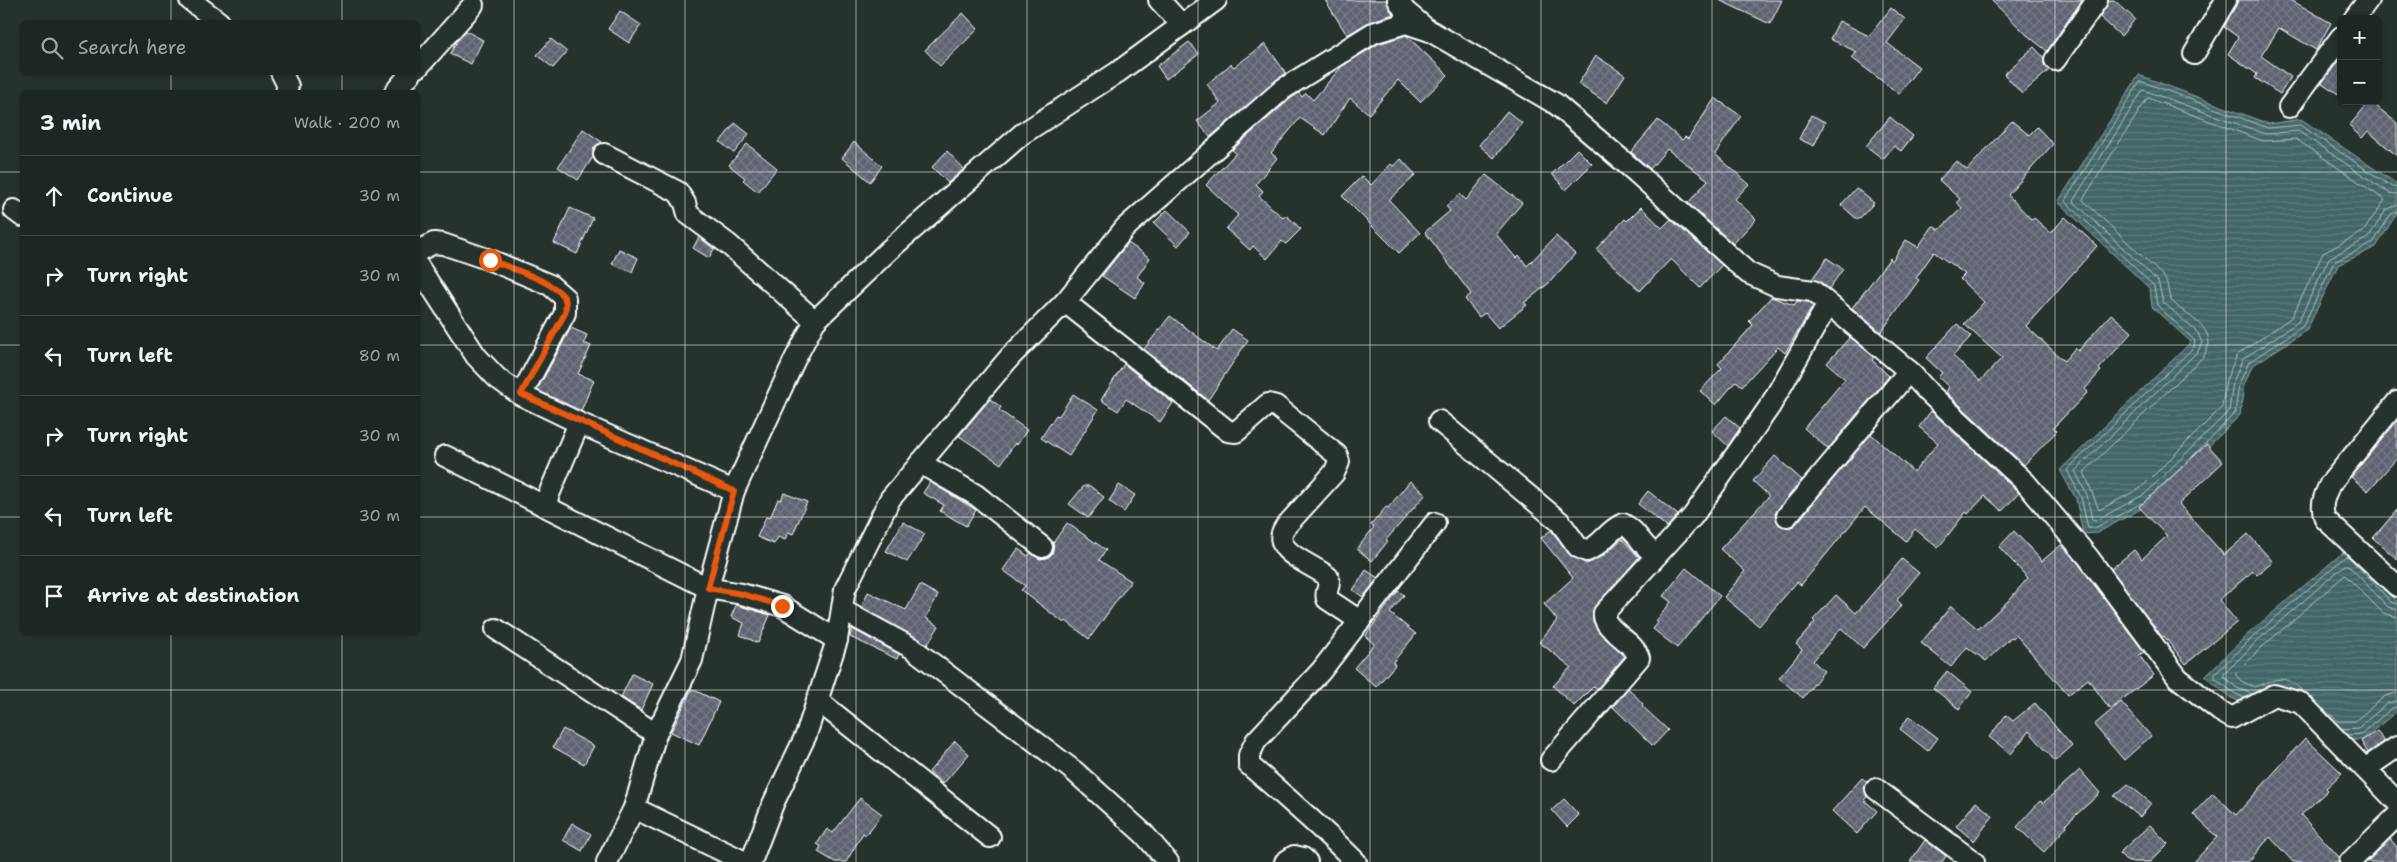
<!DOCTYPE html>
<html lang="en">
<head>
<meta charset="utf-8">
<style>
  body { margin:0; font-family:"Shantell Sans",sans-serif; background:#29322f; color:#f1f3f6 }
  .controls { position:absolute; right:15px; top:15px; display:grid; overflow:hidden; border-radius:8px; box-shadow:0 1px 4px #0004 }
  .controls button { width:45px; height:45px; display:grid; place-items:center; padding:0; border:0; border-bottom:1px solid #3a4340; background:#1c2622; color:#f1f3f6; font:25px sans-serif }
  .stop { position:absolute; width:15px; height:15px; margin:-11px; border:4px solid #ea580c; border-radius:50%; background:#fff }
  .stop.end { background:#ea580c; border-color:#fff; box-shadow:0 1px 5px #0008 }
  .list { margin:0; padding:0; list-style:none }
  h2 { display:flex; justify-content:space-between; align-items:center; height:65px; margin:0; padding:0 20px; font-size:21px }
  h2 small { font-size:16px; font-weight:400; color:#a0a5a5 }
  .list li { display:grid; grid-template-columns:32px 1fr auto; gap:15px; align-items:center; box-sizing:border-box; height:80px; padding:0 20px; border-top:1px solid #3a4340 }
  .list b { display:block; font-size:19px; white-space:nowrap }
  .list em { font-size:16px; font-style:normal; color:#a0a5a5 }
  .icon { flex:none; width:28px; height:28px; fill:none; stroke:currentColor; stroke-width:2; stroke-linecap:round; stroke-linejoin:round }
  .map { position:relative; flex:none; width:2397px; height:862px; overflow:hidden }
  .search { position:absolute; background:#1c2622; box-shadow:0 1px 4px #0004; left:20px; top:20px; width:400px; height:55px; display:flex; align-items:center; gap:12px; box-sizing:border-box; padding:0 18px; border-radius:8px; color:#a0a5a5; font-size:19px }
  .panel { position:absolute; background:#1c2622; box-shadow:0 1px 4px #0004; left:20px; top:90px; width:400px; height:545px; border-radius:8px }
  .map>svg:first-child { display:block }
  .water { fill:url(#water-rules); stroke:#8ea3a4 }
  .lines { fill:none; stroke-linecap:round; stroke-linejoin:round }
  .shore { stroke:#b3c2c2; stroke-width:1 }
  .building { fill:url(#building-cross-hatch); stroke:#fff }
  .street-casing { stroke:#fff; stroke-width:24 }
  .street { stroke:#26332d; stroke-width:20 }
  .route { stroke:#ea580c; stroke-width:6 }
  .grid { fill:none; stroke:#fff; stroke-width:1; stroke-opacity:0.55 }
</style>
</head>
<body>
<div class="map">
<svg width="2397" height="862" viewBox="0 0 2397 862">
  <defs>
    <pattern id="water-rules" width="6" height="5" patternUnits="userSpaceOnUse" patternTransform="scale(1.25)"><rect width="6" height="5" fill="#426667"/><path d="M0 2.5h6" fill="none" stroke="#5e7d7e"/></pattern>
    <pattern id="building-cross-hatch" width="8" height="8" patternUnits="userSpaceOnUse" patternTransform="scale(1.25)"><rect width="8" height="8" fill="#5e6371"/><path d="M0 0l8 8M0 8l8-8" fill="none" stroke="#767a86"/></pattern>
  </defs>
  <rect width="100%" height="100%" fill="#26332d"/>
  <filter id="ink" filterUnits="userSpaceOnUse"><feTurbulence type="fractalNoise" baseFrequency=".02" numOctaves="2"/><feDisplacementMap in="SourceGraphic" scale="10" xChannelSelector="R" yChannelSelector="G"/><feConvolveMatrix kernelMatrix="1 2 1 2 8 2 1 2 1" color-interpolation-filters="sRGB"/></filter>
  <g filter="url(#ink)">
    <g class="water">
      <path d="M2139,75l130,49 32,-5 96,65v29l-21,34 -38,18 -31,65 -55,36 -8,19 -4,30 -88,88 -55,30 -14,1 -7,-35 -16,-29 131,-128 -39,-35 -2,-18 -92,-87z"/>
      <path d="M2348,548l49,53v110l-35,29h-31l-50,-44 -26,11 -24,-9 -26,-22 43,-42z"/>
    </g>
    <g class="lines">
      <g class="shore">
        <path d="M2148,98l115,43 33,-2 89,61 -22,32 -40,21 -31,64 -55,38 -11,25 -4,27 -81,81 -42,22 -15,-38 120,-116 5,-12c0,-23 -28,-29 -38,-45 -4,-7 -2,-16 -8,-23l-80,-76z"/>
        <path d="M2397,194l-8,-1 -91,-62 -32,3 -123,-44 -70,111 85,80 5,21 35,31 4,10 -4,8 -123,120 12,24 5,25 3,1 50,-27 84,-83 4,-29 10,-23 55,-37 31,-64 39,-20 18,-28 11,-5"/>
        <path d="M2192,457l43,-44 4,-29 10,-22 54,-36 31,-64 39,-19 18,-29 6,-2"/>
        <path d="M2142,503l-47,25h-7l-7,-31 -14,-27 127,-123 1,-6 -38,-36 -3,-19 -89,-85 75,-119h3l125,46 32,-3 92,62 5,1"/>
        <path d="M2305,693c-22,-20 -24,-15 -51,-6l-13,-6 -6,-7 26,-26 84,-73 38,38 14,4"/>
        <path d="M2252,694l-15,-6 -13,-11v-3l32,-32 89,-77h3l40,42 9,3"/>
        <path d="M2245,698l-11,-5 -19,-15v-4l37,-36 94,-82 3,1 42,45 6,2"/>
        <path d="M2315,702l23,19h17l30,-25 12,-3"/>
        <path d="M2342,729l16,-1 30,-25 9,-2"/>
        <path d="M2348,735l13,-1 31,-26 5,-1"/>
      </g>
    </g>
    <g class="building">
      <path d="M1325,0h61l7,14 -24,8 -22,13z"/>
      <path d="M1719,0h63l-12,24z"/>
      <path d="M1991,0h91l-35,51 -20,-16z"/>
      <path d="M2109,0h5l21,19 -14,17 -21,-19z"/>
      <path d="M2238,0h53l40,23 -15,27 -37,-22 -18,28 30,21 -11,17 -25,-16 2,-4 -29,-20 10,-17 -14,-10z"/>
      <path d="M1891,8l14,11 -18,24 32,24 -20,27 -47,-36 5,-6 -27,-13 9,-18 30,15z"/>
      <path d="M620,11l21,14 -12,18 -21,-14z"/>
      <path d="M963,13l15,16 -38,37 -15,-16z"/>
      <path d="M466,31l17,9 -12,24 -21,-10 7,-13z"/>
      <path d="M1406,35l42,40 -28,27 -22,-22 -29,34 -19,-16 -25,37 -25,-17 -29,35 6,5 -21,26 7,7 -4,5 24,22 3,-3 15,14 -15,15 -4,-3 -15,18 -14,-13 -3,4 -24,-21 12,-14 -32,-30 30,-32 -4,-3 58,-51 9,-6 3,4 4,-4 7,7 28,-33 37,-23z"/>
      <path d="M551,39l16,13 -14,16 -16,-13z"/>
      <path d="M1189,42l10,12 -33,25 -9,-13z"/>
      <path d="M1265,44l21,29 -76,64 -13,-16 23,-18 -13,-19 24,-20 3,3z"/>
      <path d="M2034,47l10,11v7l5,5 -27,24 -18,-20z"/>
      <path d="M1596,56l29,19 -18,28 -29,-19z"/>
      <path d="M2339,60l2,1v35l-19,-13z"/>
      <path d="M1715,98l26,18 -26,38 34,30 -14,15 21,20 -23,25 -45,-41 20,-23 -41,-31 -17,20 -19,-17 27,-32 24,20 3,-3 3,2z"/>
      <path d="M2370,101l27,22v33l-29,-25 -6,7 -13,-12z"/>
      <path d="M1507,111l15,12 -28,35 -15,-13z"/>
      <path d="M1811,115l14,7 -11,24 -15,-7z"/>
      <path d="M1890,117l23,19 -12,15 -7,-5 -11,13 -17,-13z"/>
      <path d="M2012,121l17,14 8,-8 16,17 -45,51 24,25 2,-2 17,15 14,-16 32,29 -71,80 38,35 11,-13 3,3 33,-37 21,18 -33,37 2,2 -16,18 3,3 -35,36 4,3 -33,34 -78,-73 3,-5 -11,-10 4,-4 -16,-15 31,-34 14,12 -18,20 27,25 22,-23 -38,-34 20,-22 -24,-23 5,-5 -31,-22 -18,26 3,2 -38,52 -29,-24 38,-50 2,3 14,-21 12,7 15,-21 6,4 23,-22 -5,-6 3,-3 -21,-19 17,-19 11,9z"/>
      <path d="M735,123l14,11 -15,19 -14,-11z"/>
      <path d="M583,129l19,13 -8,6 -1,9 -15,23 -20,-13z"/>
      <path d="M854,142l28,24 -12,16 -28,-24z"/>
      <path d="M747,144l30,24 -19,24 -15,-12 2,-2 -16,-13z"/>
      <path d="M1577,149l15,15 -26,26 -14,-16z"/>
      <path d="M947,151l17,18 -16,14 -16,-16z"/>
      <path d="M1401,159l15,16 -27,25 31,33 -21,20 -57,-57 20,-20 9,9 20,-21 2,2z"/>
      <path d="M1486,175l36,28 -26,31 20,24 3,-3 8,11 29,-30 19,18 -26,29 -25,20 3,2 -29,23 -13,-15 -6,4 -14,-18 6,-5 -46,-62 25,-21 -4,-5 14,-12 6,6z"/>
      <path d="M1856,188l18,15 -16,17 -17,-15z"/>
      <path d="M1641,207l21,21 9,-9 51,46 -22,23 -29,-29 -31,32 -44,-42 29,-30 2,2z"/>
      <path d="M570,208l23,10 -16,36 -23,-11z"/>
      <path d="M1167,210l23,22 -12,14 -24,-23z"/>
      <path d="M699,237l15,12 -5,9 -16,-10z"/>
      <path d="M1128,243l22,15 -13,19 8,6 -10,15 -33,-22z"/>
      <path d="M619,249l19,9 -6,14 -20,-8z"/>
      <path d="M1827,258l16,11 -14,20 -9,-7 -8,-3z"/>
      <path d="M1771,297l23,8 3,-4 11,1 5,4 -28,47 -7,-6 -36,39 -6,-5 -20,24 -16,-14 22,-23 -4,-4 35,-39 -4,-4z"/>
      <path d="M1170,316l47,35 15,-22 16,11 -40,60 -64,-51z"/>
      <path d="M571,328l16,7 -3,8 7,3 -13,28 16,6 -13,31 -44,-21z"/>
      <path d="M1850,337l24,20 -2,3 17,16 -61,73 -24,-21 41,-49 -18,-16z"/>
      <path d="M1124,364l49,39 -13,19 -34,-23 -8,12 -17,-11z"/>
      <path d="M1073,394l25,16 -29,46 -28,-18 15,-23 3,1z"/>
      <path d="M990,399l11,8 -2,3 28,20 -10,15 -2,-2 -14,21 -42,-28z"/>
      <path d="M1931,411l88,82 -17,18 -17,-15 -17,18 -2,-2 -28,36 -23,-19 -9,12 -41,-34 -64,78 -4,-3 -38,44 -35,-29 21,-26 -25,-22 49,-53 -16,-15 22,-25 27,24 -27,33 4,12 12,2 5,-3 75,-90 43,38 24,-29 -19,-16z"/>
      <path d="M1726,416l14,12 -12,18 -16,-15z"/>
      <path d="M2397,421v37l-29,33 -17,-14z"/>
      <path d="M2207,444l16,18 -44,42 45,51 24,-21 25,28 -16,13 -4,-4 -34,29 18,22 -51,42 -22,-28 -2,1 -51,-68 23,-19 8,9 25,-23 -28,-29z"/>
      <path d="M1410,481l16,13 -40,46 2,1 -16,20 -15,-12 17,-22 -3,-2 15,-18 2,1z"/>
      <path d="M930,482l46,28 -10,16 -26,-15 4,-6 -21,-12z"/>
      <path d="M1119,485l16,10 -11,17 -15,-11z"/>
      <path d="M1084,486h6l14,11 -16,21 -19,-14z"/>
      <path d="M1648,491l30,24 -11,12 -29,-23z"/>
      <path d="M784,493l23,9 -14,32 -5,-2 -3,8 -7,-3 -4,7 -17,-7 9,-20 4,1 8,-19 3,1z"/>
      <path d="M2397,510v49l-24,-21z"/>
      <path d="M903,522l22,12 -18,28 -21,-11z"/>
      <path d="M1067,523l39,27 -7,10 32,21 -42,58 -23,-18 -2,2 -43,-33 4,-4 -22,-16 15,-21 10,7 3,-3 9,6 7,-1 5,-4 1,-11z"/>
      <path d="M1551,530l18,24 18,10 17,-9 18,-16 17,18 -46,53v11l5,10 27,25 -28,33 -3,-3 -20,20 -21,-20 18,-19 -32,-25 18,-22 -13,-16 29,-26 -32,-40z"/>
      <path d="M2014,531l28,30 19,-16 18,19 65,88 -5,3 15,20 -44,34 -22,-30 -20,16 -52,-60 -3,3 -2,-1 -25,24 -19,-14 -16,20 -30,-24 30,-37 27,23 31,-29 19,-22 -29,-31z"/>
      <path d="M1902,559l17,14 -22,27 5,5 -39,43 -22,-20 -28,33 11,10 -21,27 -24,-20 23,-28 -6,-6 19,-22 -2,-2 23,-25 20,18z"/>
      <path d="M1686,568l34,28 -43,52 -24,-19 5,-6 -2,-2 15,-19 -8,-6z"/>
      <path d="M1366,570l12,8 -15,19 -10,-7z"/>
      <path d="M920,585l18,10 -12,23 13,8 -12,19 -65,-38 6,-15 38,18z"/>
      <path d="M1398,591l6,4 -14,18 26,21 -23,28 2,3 -19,22 -22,-19 20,-24 -9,-8z"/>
      <path d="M736,605l34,10 -12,28 -18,-8 4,-12 -13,-6z"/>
      <path d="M852,629l47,25 -2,5 -47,-22z"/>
      <path d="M1947,671l25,21 -13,17 -26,-21z"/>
      <path d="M632,674l21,10 -12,26 -20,-13z"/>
      <path d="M1628,688l15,16 -1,2 26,24 -15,16 -40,-39z"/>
      <path d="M692,689l27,13 -20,43 -28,-13z"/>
      <path d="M2121,702l30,34 -27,24 -30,-35z"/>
      <path d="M2035,703l37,43 -17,15 -26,-30 -18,23 -22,-17 17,-22 7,6z"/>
      <path d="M1909,716l29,22 -10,13 -28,-22z"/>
      <path d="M563,729l31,17 -10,18 -31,-17z"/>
      <path d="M2377,731l7,11 -16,11 -7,-12z"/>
      <path d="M2305,738l37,35 -16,15 2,2 -27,25 38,42 -1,5h-45l-23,-25 -22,25h-54l23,-25 -24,-23 20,-21 23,22z"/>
      <path d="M955,741l14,13 -26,30 -14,-12z"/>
      <path d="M2080,770l20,23 -34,31 1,2 -23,26 -27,-25 23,-26 3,2z"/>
      <path d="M1862,778l5,4 -3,6 3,9 -3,3 13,11 -20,23 -25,-23z"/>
      <path d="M2128,784l23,19 -11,14 -26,-21z"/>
      <path d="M860,798l22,16 -16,21 -3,-2 -17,29h-11l-17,-10 3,-6 -4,-2 10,-15 6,4z"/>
      <path d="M1564,799l15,16 -12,12 -15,-17z"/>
      <path d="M1976,802l17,14 -19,25 -18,-15z"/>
      <path d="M572,823l19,11 -9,17 -19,-11z"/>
      <path d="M2150,825l18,19 -18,18h-22l-9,-9z"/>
      <path d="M2390,839l7,8v15h-30z"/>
      <path d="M1925,840l21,16 -4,6h-32z"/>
    </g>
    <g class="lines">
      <defs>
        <g id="street">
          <path d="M190,0l29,22"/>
          <path d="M1159,0l23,25"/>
          <path d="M1398,0l7,11 19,16"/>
          <path d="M2354,19l14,-19"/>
          <path d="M2194,54l32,-54"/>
          <path d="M2055,60l42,-60"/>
          <path d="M418,67l55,-62"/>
          <path d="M281,72l7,14 -2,6"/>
          <path d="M395,92l17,-20"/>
          <path d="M2289,107l52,-70"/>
          <path d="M604,154l74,38 7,11 3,11 40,30 87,77"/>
          <path d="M14,210l8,6"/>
          <path d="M418,251l16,-8 9,1 47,16 60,25 15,13v15l-44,82"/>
          <path d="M418,266l58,90 21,22 24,17 58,28 155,68"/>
          <path d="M1065,302l163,129 8,1 32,-28 8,2 61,49 2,7 -5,11 -49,54c-17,25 29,37 43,50 4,8 -4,14 -1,22l33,22"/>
          <path d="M2397,402l-67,82c-6,12 -10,22 -5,35l72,67"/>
          <path d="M1439,421l121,101 18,25 9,4c15,-6 21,-21 36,-27 15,7 19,24 33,30"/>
          <path d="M445,456l263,132 34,6 40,12 55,34"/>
          <path d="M920,463l56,32 66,52"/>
          <path d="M544,506l35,-83"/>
          <path d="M1787,516l122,-145"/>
          <path d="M842,610l70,38 162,123 70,63 24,28"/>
          <path d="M496,629l160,105"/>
          <path d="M817,700l173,137"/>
          <path d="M1551,760l88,-102c-5,-18 -37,-28 -35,-45l89,-97 77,-110 58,-102"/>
          <path d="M2365,769l32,-22"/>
          <path d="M1876,789l98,73"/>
          <path d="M634,808l111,54"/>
          <path d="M607,862l27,-54 22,-74 36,-74 16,-72 26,-97 61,-132 20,-38 74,-71 133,-116 96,-62 98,-72"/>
          <path d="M751,862l22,-58 33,-69 31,-95 8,-51 45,-90 120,-142 55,-55 60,-74 158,-139 90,-56 33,-10 24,8 126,73 81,69 111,100 29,13 36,5 96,80 19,21 97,90 63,75 90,121 42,33 12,7 42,-23 27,8 96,99"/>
          <path d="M1285,862l9,-6 9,2 4,4"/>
          <path d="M1356,862c-34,-34 -71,-66 -107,-97v-10l7,-14 65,-70 114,-148"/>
          <path d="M2350,862l47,-46"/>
        </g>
      </defs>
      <use href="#street" class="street-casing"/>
      <use href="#street" class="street"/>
    </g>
  </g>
  <g class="lines" filter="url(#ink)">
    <path class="route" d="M490,260c18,7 63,21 74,37 3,5 2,10 1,16l-44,81 213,97 -26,97 34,6 40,12"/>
  </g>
  <path class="grid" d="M171,0v22M342,0v22M514,0v862M685,0v862M856,0v862M1027,0v862M1198,0v862M1370,0v862M1541,0v862M1712,0v862M1883,0v862M2055,0v862M2226,0v862M171,72v20M342,72v20M0,172h22M418,172h1979M0,345h22M418,345h1979M0,517h22M418,517h1979M171,632v230M342,632v230M0,690h2397"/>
</svg>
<div class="controls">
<button>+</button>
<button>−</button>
</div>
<div class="stop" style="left:490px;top:260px"></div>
<div class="stop end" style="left:782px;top:606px"></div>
<div class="search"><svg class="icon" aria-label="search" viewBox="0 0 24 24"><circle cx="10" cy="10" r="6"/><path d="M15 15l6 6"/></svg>Search here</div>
<section class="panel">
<h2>3 min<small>Walk · 200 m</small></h2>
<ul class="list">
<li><svg class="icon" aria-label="ahead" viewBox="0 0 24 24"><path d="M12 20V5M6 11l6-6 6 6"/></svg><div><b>Continue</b></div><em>30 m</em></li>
<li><svg class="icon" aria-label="right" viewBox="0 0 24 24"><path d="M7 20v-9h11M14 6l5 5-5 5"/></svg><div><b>Turn right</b></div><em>30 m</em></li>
<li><svg class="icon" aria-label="left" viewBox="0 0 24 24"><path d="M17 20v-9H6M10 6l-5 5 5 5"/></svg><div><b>Turn left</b></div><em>80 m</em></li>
<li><svg class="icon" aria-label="right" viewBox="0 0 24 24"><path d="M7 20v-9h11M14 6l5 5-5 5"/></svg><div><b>Turn right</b></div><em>30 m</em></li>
<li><svg class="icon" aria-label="left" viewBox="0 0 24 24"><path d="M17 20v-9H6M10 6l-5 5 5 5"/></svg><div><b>Turn left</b></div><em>30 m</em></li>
<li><svg class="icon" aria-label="arrive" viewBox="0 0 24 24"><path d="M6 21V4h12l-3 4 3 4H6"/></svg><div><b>Arrive at destination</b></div></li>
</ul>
</section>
</div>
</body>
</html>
